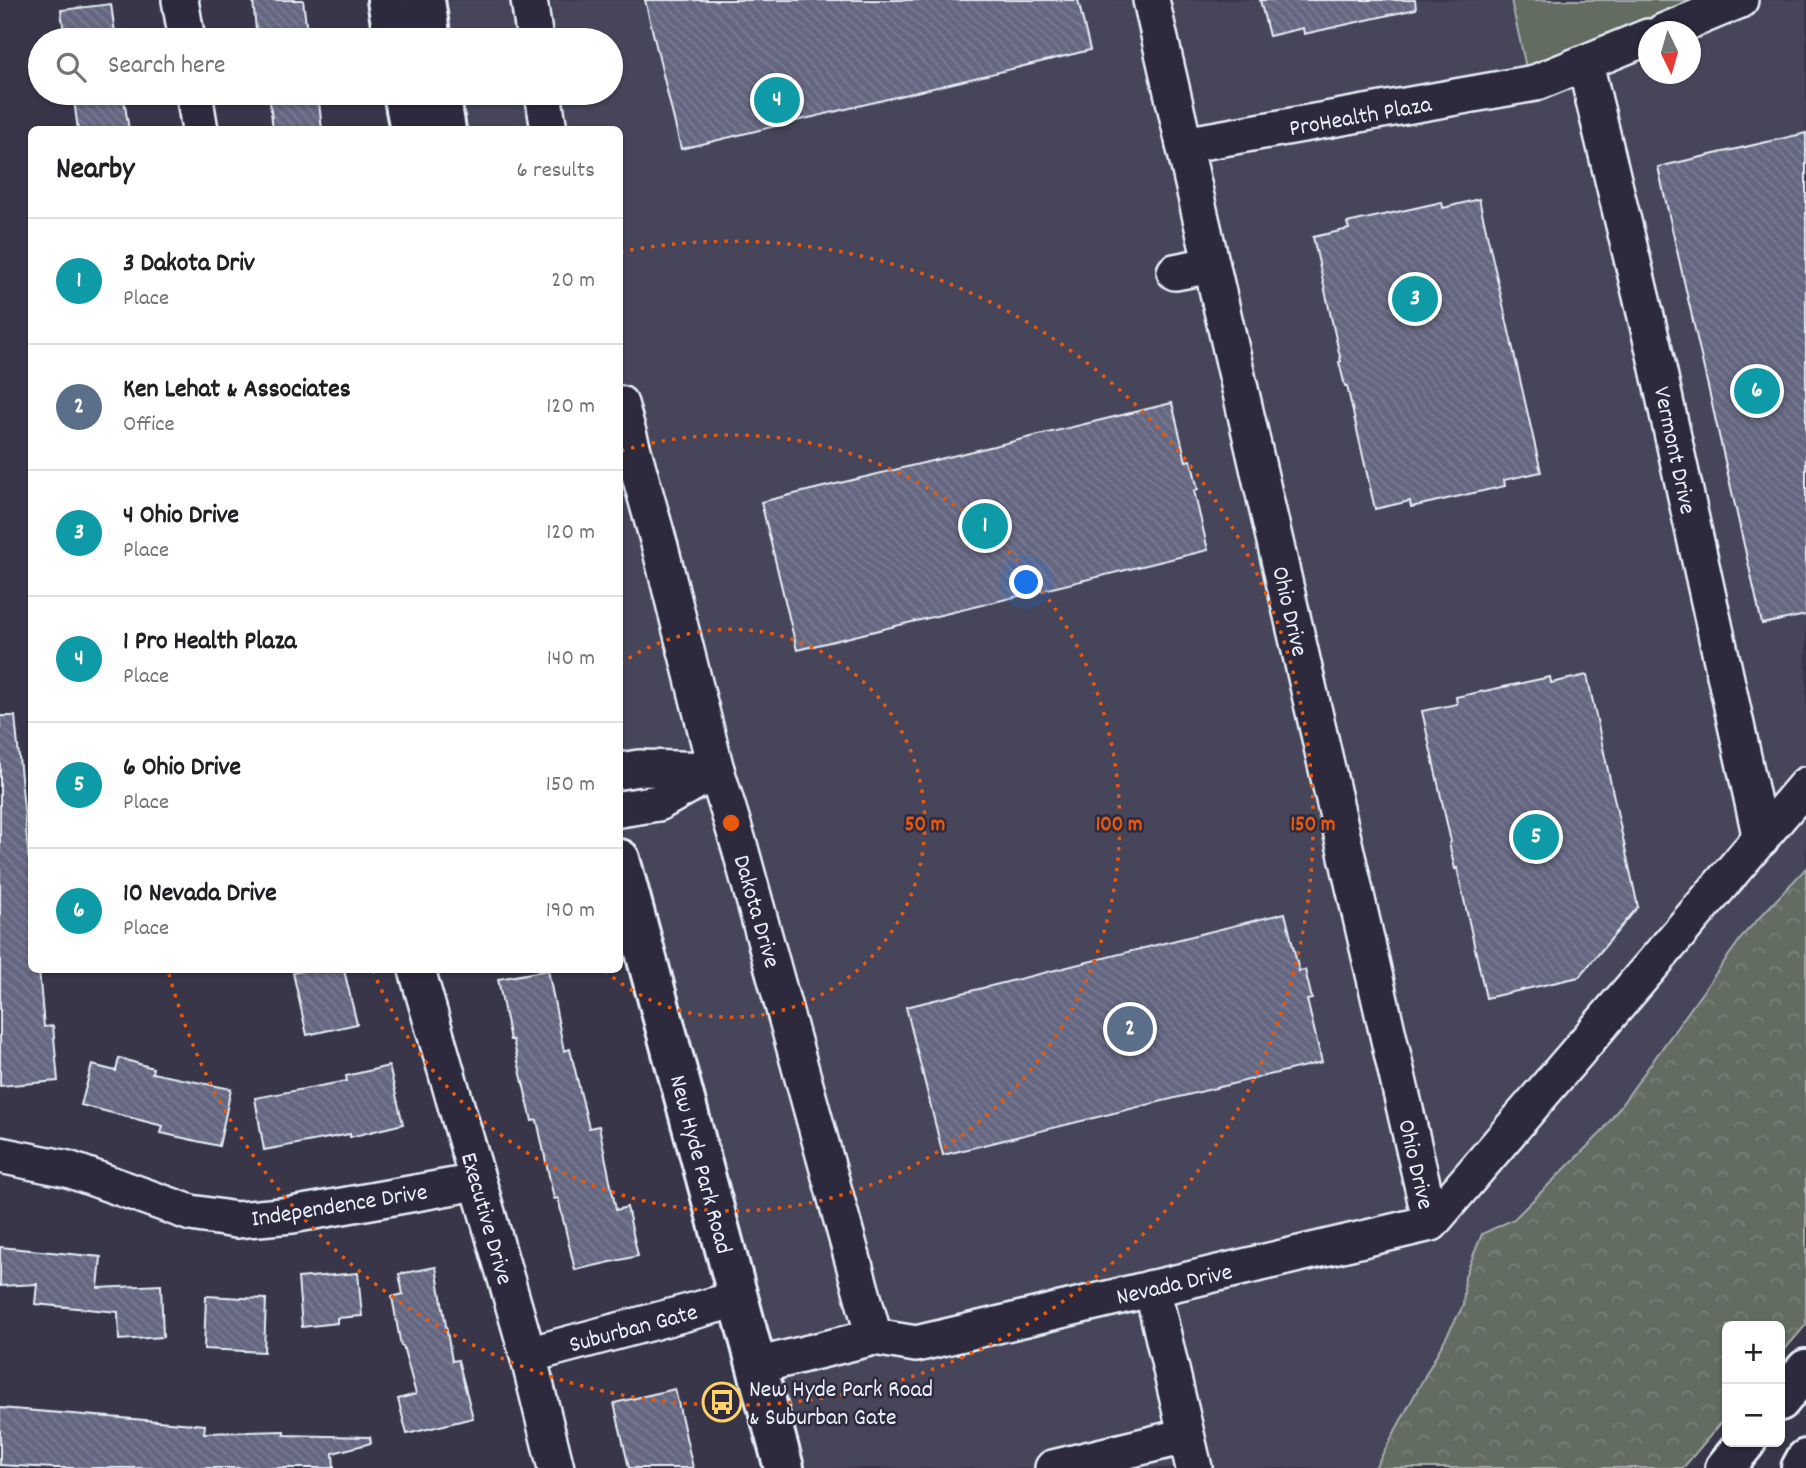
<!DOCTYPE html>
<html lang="en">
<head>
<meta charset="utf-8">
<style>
  body { margin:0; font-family:Dekko,sans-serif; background:#f6f6f6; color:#202124 }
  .controls { position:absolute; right:21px; bottom:21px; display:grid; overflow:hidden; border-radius:10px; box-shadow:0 2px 5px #0004 }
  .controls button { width:63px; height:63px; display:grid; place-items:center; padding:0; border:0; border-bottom:2px solid #e0e0e0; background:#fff; color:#202124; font:35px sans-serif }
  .compass { position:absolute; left:1638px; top:21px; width:63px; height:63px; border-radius:50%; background:#fff; box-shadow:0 2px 5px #0004; rotate:175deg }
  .you { position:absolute; left:1027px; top:583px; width:24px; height:24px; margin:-18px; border:5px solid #fff; border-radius:50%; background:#1a73e8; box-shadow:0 0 0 10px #1a73e833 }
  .badge { display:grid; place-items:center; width:46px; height:46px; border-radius:50%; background:#1a73e8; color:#fff; font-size:23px; font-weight:700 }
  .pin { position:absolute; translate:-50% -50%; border:4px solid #fff; box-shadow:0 2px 7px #0006 }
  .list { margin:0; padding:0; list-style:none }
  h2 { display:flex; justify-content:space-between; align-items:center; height:91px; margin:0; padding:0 28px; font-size:30px }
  h2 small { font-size:23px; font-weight:400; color:#757577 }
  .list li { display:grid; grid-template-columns:46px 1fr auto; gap:21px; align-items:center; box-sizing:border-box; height:126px; padding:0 28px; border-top:2px solid #e0e0e0 }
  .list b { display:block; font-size:26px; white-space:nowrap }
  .list p { margin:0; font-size:23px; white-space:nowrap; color:#757577 }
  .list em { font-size:23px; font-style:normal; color:#757577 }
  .icon { flex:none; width:38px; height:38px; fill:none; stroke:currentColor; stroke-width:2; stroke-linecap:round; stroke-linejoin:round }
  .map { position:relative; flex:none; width:1806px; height:1468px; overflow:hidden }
  .search { position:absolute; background:#fff; box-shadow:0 2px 5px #0004; left:28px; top:28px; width:595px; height:77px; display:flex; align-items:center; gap:18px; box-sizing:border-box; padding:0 24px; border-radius:38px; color:#757577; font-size:26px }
  .panel { position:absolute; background:#fff; box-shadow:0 2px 5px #0004; left:28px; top:126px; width:595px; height:847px; border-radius:10px }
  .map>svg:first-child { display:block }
  .built { fill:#47445a; fill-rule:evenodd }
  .grass { fill:#626c60; stroke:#a5aeac; stroke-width:2 }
  .forest { fill:url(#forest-crowns); stroke:#a5aeac; stroke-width:2 }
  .building { fill:url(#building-back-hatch); stroke:#e8f1f8; stroke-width:2 }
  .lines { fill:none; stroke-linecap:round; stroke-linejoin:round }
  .minor-casing { stroke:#e8f1f8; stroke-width:40 }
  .major-casing { stroke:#e8f1f8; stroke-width:44 }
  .highway-casing { stroke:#e8f1f8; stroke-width:44 }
  .minor { stroke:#2f2a3d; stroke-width:35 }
  .major { stroke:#2f2a3d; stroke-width:38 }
  .highway { stroke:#2f2a3d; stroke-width:38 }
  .ring { fill:none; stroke:#e8590c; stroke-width:3.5; stroke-dasharray:3.5 7 }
  .labels { text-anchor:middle; stroke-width:5; stroke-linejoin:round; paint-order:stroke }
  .street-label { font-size:24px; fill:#e8f1f8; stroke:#2f2a3d }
  .poi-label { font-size:24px; fill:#e8f1f8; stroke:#2f2a3d; text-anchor:start }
  .centre { fill:#e8590c; stroke:#2f2a3d; stroke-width:3.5 }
  .ring-label { font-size:21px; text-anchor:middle; font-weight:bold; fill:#e8590c; stroke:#2f2a3d; stroke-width:5; stroke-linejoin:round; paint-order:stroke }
</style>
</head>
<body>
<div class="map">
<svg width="1806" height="1468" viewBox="0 0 1806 1468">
  <defs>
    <pattern id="forest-crowns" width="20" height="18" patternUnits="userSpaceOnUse" patternTransform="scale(1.75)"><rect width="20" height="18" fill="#626c60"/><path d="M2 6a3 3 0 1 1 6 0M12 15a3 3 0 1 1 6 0" fill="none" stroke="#788178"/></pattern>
    <pattern id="building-back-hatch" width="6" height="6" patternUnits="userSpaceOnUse" patternTransform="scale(1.75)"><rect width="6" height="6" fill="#656680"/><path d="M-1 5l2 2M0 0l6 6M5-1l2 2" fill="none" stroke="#7b7c93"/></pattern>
  </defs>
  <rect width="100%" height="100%" fill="#3a364a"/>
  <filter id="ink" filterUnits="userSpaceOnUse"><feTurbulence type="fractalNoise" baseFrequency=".0143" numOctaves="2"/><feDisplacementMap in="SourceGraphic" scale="14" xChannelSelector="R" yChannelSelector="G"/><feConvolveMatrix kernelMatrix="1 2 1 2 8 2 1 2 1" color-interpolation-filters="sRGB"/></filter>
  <g filter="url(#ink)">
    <path class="built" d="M405,0h1106l16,72 176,-72h103v943l-395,525h-628l-163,-612v-726l-193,-1 -6,-36h190v-53h-199zM1648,32h42v42h-42z"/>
    <path class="grass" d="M1511,0h192l-176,72z"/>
    <path class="forest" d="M1806,868v457l-26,30v-29h-53v90l-44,52h-308l88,-162 2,-30 17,-42 32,-15 87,-86 144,-200z"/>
    <g class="building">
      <path d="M253,0h50l5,40h-51z"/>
      <path d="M645,0h433l12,50 -409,99z"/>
      <path d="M1260,0h155l1,9 -112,25 -1,-6 -34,8z"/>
      <path d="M111,4l5,36h-51l-4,-30z"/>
      <path d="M73,93h50l6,37h-51z"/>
      <path d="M269,93h49l4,37h-49z"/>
      <path d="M1806,133v482l-44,9 -104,-457z"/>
      <path d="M1479,199l62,273 -37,8 1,6 -94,21 -1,-6 -35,8 -28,-123h-2l-6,-24 2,-1 -28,-124 36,-8 -2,-6 95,-21 1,6z"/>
      <path d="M1172,403l14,58 5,-1 7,29 -4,2 14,59 -411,100 -36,-148z"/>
      <path d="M1587,675l51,232 -59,70 -93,21 -29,-130 -2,1 -6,-26 2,-1 -29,-131 35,-7 -1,-7 94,-20 1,6z"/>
      <path d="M0,716h15l14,144h3v110h7l5,57 9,-1 5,55 -58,5z"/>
      <path d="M1285,913l14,58 6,-1 7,29 -5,1 15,62 -379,93 -37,-148z"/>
      <path d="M306,970h38l13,54 -50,11 -14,-62z"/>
      <path d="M548,970l16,81 6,-2 19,79 10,-2 17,84 11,-3 11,49 -63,14 -17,-72 -4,1 -17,-79 -5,1 -19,-81h-3l-12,-61z"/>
      <path d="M119,1058l34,10 -1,5 79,16 -12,57 -58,-13 2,-7 -82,-21 11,-40 24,6z"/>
      <path d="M389,1066l14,58 -53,13v-3l-86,16 -9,-52 92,-17 -1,-5z"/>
      <path d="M0,1247l101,10 -3,31 63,-3 2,52 -44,3 -1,-28 -83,-8 2,-20 -37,2z"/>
      <path d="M436,1267l16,94 6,-1 15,58 -66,16 -9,-35 18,-5 -13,-48h-2l-9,-49 11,-3 -4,-20z"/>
      <path d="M358,1273l4,43 -25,2v5l-35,4 -4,-49z"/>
      <path d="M206,1296l60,3 -2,53 -60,-3z"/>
      <path d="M675,1389l18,79h-64l-15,-65z"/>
      <path d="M0,1408l205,17 -1,8 80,-2v4l86,2 1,6 -38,10 1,15h-281l-53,-3z"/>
    </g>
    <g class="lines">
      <defs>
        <g id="minor">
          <path d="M180,0l7,40"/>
          <path d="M529,0l6,40"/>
          <path d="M1151,0l280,1223"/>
          <path d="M1663,32l77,-32"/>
          <path d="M1585,63l69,287 107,489"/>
          <path d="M194,93l6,37"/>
          <path d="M543,93l6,37"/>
          <path d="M1184,145l351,-62 113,-46"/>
          <path d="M1175,272l36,-7"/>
          <path d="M620,404l40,143 56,223 24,78 134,489"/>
          <path d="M620,771l19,-3 77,2"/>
          <path d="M620,809l38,-6 58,-33"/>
          <path d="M417,970l111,385 28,113"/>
          <path d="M0,1155l68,14 123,44 45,7 56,-5 185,-33"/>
          <path d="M1431,1223l375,-438"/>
          <path d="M1152,1288l42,180"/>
          <path d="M528,1355l210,-56"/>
          <path d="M756,1366l118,-29 42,7 515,-121"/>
          <path d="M1053,1468l133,-32"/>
        </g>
        <g id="major">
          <path d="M387,0l7,40"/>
          <path d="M425,0l6,40"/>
          <path d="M403,93l7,37"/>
          <path d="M440,93l6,37"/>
          <path d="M620,859l164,609"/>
        </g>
        <g id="highway">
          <path d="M1780,1401l26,-32"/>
          <path d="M1725,1468l21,-26"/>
          <path d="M1801,1468l5,-9"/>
        </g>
      </defs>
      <use href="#minor" class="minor-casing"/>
      <use href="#major" class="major-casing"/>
      <use href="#highway" class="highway-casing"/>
      <use href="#minor" class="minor"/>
      <use href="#major" class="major"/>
      <use href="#highway" class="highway"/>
    </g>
  </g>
  <g class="ring">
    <path d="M620 664A194 194 0 1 1 605 971"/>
    <path d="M621 451A388 388 0 1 1 373 971"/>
    <path d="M620 252A582 582 0 1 1 169 974"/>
  </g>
  <defs>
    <symbol id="bus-ring" viewBox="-11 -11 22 22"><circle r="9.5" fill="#2f2a3d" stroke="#ffd166" stroke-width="1.5"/><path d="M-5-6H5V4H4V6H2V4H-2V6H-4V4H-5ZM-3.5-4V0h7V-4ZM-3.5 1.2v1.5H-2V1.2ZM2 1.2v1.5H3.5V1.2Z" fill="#ffd166"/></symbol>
  </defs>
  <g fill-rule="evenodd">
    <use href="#bus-ring" x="700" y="1380" width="44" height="44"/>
  </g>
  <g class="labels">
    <g class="street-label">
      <text transform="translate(1360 115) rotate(-10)" y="8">ProHealth Plaza</text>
      <text transform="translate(1676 450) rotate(78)" y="8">Vermont Drive</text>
      <text transform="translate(1291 611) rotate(77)" y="8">Ohio Drive</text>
      <text transform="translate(758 911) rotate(74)" y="8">Dakota Drive</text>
      <text transform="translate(702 1164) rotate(75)" y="8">New Hyde Park Road</text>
      <text transform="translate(1417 1164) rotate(77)" y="8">Ohio Drive</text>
      <text transform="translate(339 1204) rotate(-9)" y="8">Independence Drive</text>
      <text transform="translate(488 1218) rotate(74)" y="8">Executive Drive</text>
      <text transform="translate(1174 1283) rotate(-13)" y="8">Nevada Drive</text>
      <text transform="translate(633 1327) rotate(-15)" y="8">Suburban Gate</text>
    </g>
    <g class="poi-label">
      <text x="749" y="1396">New Hyde Park Road<tspan x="749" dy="28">&amp; Suburban Gate</tspan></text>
    </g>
  </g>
  <circle cx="731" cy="823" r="10" class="centre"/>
  <g class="ring-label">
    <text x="925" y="830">50 m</text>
    <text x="1119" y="830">100 m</text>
    <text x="1313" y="830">150 m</text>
  </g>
</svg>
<div class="controls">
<button>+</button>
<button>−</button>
</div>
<svg class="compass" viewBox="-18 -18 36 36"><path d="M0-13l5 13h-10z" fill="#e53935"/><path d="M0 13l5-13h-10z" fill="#757577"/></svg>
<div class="you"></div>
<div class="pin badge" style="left:985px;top:526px;background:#0f9aa8">1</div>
<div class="pin badge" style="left:1130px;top:1029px;background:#5c6f8a">2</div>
<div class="pin badge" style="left:1415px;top:299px;background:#0f9aa8">3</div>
<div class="pin badge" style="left:777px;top:100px;background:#0f9aa8">4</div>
<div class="pin badge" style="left:1536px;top:837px;background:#0f9aa8">5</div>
<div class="pin badge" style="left:1757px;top:391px;background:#0f9aa8">6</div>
<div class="search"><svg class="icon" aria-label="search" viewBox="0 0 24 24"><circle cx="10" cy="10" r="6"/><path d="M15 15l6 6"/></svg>Search here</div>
<section class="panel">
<h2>Nearby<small>6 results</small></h2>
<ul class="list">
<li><span class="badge" style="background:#0f9aa8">1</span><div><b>3 Dakota Driv</b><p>Place</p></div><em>20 m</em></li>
<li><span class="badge" style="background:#5c6f8a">2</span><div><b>Ken Lehat &amp; Associates</b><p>Office</p></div><em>120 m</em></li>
<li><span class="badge" style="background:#0f9aa8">3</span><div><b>4 Ohio Drive</b><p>Place</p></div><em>120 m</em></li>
<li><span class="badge" style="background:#0f9aa8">4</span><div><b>1 Pro Health Plaza</b><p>Place</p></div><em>140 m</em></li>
<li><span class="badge" style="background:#0f9aa8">5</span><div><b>6 Ohio Drive</b><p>Place</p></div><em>150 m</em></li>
<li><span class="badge" style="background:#0f9aa8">6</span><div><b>10 Nevada Drive</b><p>Place</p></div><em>190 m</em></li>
</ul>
</section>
</div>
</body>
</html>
